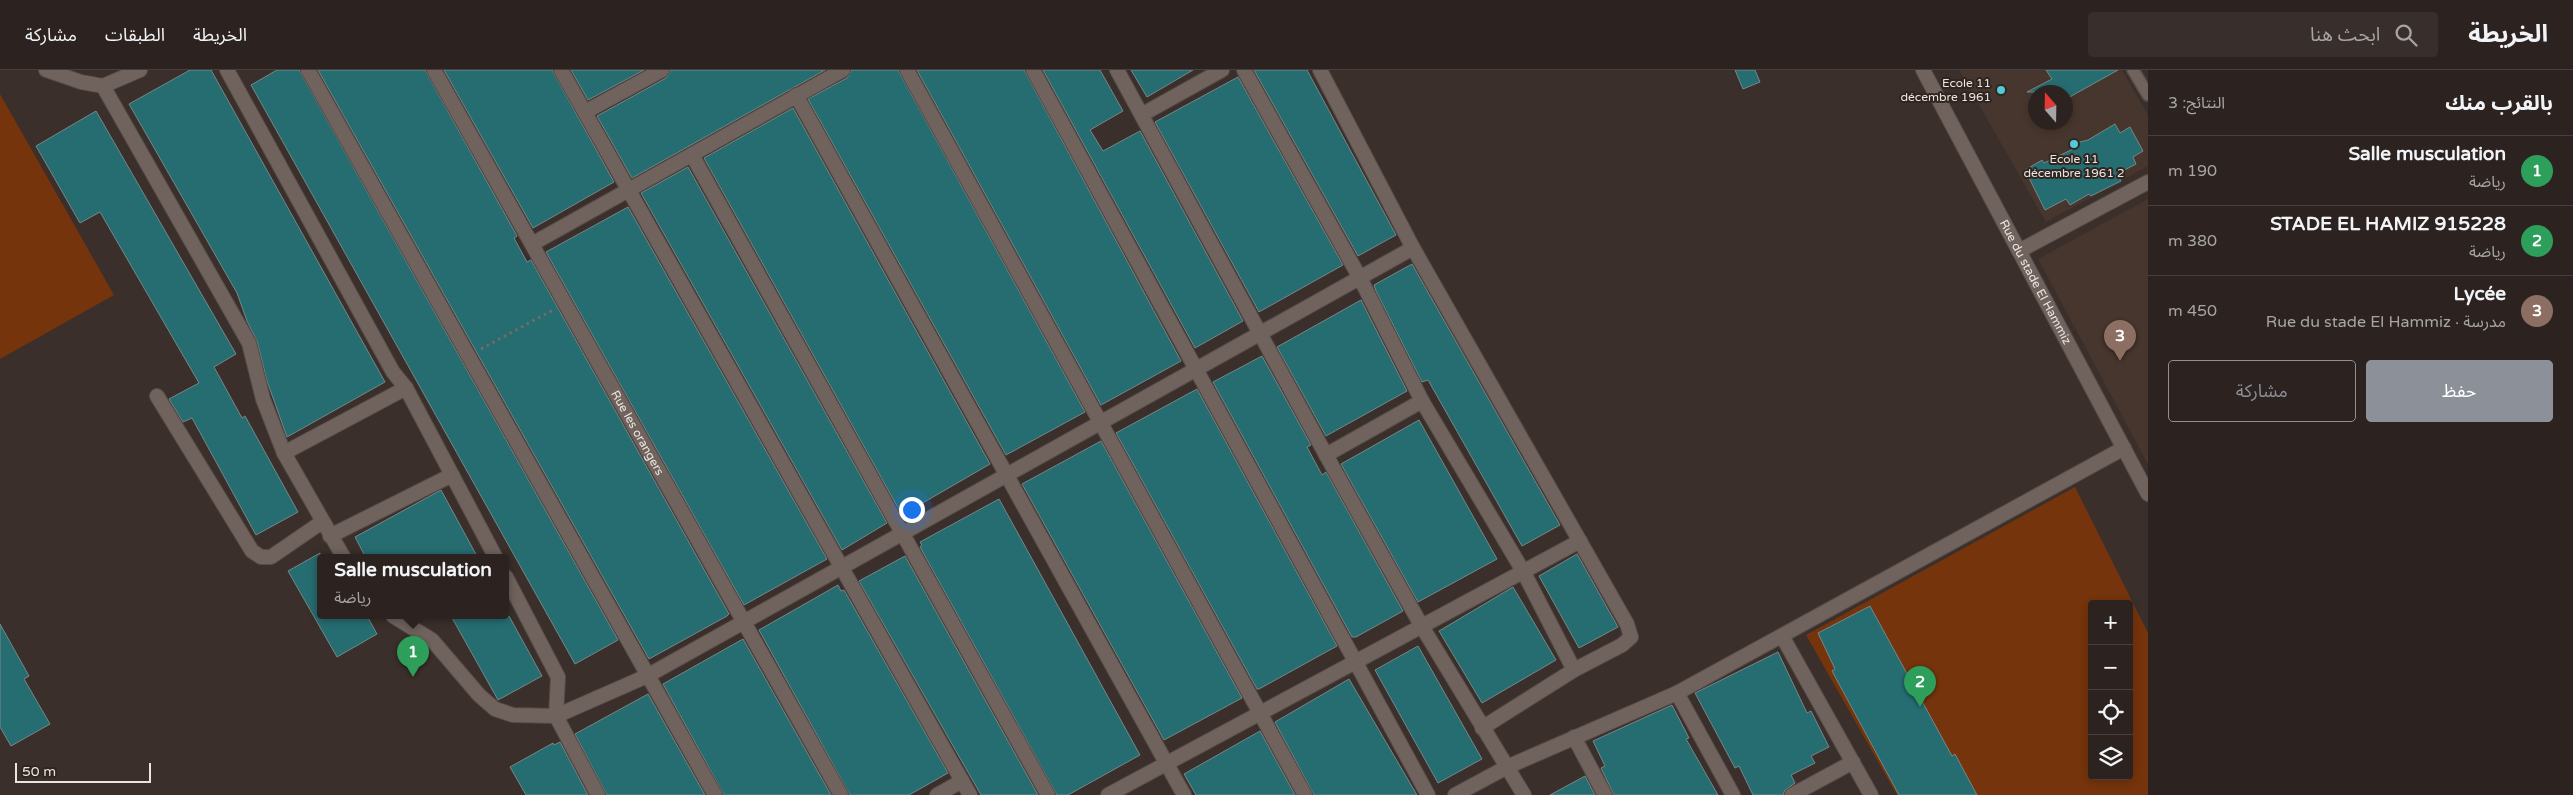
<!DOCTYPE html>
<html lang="ar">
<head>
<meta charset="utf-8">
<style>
  body { margin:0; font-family:"Varela Round","Noto Sans Arabic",sans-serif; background:#382f2d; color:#f1f3f6; direction:rtl }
  .controls { position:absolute; right:15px; bottom:15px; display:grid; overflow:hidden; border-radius:5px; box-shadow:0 2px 8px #0003 }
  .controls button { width:45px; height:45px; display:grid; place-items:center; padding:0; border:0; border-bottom:1px solid #48403e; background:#2c2320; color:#f1f3f6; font:25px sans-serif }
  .compass { position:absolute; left:2028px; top:15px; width:45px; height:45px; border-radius:50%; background:#2c2320; box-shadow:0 2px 8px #0003; rotate:340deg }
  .scale { position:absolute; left:15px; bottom:12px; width:136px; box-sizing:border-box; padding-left:5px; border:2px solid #ebe4e1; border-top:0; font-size:14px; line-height:18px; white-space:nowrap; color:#ebe4e1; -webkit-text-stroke:4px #302520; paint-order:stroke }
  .you { position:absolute; left:911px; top:439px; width:18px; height:18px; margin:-12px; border:4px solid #fff; border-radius:50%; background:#1a73e8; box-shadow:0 0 0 8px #1a73e833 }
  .badge { display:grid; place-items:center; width:32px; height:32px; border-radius:50%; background:#8c9099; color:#fff; font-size:16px; font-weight:700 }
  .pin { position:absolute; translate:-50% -41px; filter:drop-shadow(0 1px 2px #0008) }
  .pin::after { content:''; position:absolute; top:26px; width:18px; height:15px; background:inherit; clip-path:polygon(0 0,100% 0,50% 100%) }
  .popup { position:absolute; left:317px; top:484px; width:192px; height:65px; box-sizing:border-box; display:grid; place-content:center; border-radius:5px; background:#2c2320; filter:drop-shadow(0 1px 4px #0005); font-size:16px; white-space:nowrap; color:#a6a4a5 }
  .popup b { font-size:19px; color:#f1f3f6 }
  .popup::after { content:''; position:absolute; left:50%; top:100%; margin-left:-10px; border:10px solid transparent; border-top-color:#2c2320 }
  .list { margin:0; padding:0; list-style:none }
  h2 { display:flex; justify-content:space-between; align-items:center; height:65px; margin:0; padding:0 20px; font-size:21px }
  h2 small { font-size:16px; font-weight:400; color:#a6a4a5 }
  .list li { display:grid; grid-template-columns:32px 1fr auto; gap:15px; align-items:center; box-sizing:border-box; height:70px; padding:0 20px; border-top:1px solid #48403e }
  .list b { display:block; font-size:19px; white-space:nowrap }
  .list p { margin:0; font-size:16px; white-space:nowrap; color:#a6a4a5 }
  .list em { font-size:16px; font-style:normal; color:#a6a4a5 }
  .actions { display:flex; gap:10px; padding:15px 20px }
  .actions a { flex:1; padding:11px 0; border:1px solid #8c9099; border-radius:5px; text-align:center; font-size:18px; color:#8c9099 }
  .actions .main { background:#8c9099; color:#fff }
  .icon { flex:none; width:28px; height:28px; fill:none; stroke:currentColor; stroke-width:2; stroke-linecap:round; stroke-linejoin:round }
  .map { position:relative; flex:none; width:2148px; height:725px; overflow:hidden; direction:ltr }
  header { display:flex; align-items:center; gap:30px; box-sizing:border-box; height:70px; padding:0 25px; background:#2c2320; border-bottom:1px solid #48403e }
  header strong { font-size:24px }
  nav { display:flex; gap:28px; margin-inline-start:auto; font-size:18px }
  .search { width:350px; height:45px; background:#382f2d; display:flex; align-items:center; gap:12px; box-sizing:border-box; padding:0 18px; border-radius:5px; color:#a6a4a5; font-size:19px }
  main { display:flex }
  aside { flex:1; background:#2c2320 }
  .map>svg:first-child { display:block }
  .built { fill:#47362d; fill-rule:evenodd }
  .green { fill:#75340b; fill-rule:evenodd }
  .building { fill:#266d72; stroke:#778788 }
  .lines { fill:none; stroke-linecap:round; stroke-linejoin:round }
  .service-casing { stroke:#564c48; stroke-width:14 }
  .minor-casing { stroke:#564c48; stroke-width:16 }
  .path { stroke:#746a66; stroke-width:3; stroke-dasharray:2.5 4; stroke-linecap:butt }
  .service { stroke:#70635d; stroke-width:11 }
  .minor { stroke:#70635d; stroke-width:14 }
  .poi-dot { fill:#51ccd4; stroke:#302520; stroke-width:2 }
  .labels { text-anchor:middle; stroke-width:4; stroke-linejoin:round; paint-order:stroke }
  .poi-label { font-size:12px; fill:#ebe4e1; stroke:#302520; text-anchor:end }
  .street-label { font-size:12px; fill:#ebe4e1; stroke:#302520 }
</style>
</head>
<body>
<header>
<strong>الخريطة</strong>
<div class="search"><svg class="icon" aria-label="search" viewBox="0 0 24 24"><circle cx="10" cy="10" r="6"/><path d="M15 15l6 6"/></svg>ابحث هنا</div>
<nav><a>الخريطة</a><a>الطبقات</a><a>مشاركة</a></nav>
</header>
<main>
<aside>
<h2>بالقرب منك<small>النتائج: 3</small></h2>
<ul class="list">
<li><span class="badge" style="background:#2e9e5b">1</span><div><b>Salle musculation</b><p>رياضة</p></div><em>190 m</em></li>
<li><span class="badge" style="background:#2e9e5b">2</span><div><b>STADE EL HAMIZ 915228</b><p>رياضة</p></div><em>380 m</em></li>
<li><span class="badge" style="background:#8d6e63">3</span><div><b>Lycée</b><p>مدرسة · Rue du stade El Hammiz</p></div><em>450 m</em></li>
</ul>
<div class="actions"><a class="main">حفظ</a><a>مشاركة</a></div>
</aside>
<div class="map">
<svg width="2148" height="725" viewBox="0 0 2148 725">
  <rect width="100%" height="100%" fill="#3a2f2a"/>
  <g class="built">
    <path d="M1959,0h163l26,45v51l-102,56zM2036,22h30v30h-30z"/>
    <path d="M2148,129v265l-110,-205z"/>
  </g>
  <g class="green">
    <path d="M0,24l114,201 -114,64z"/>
    <path d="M2075,417l73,146v162h-251l-91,-160zM2092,534h37v172h-37z"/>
  </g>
  <g class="building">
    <path d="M190,0h21l174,312 -98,55 -20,-56 -10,-40 -10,-20 -10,-28 -108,-189z"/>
    <path d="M277,0h22l319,570 -43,24 -324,-579z"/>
    <path d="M318,0h107l92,166 -3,2 13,24 4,-2 198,354 -2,2 -78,43z"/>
    <path d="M444,0h108l62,112 -81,46z"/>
    <path d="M571,0h73l-56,30z"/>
    <path d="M671,0h154l-193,108 -35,-62 69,-38z"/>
    <path d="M852,0h46l187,342 -79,43 -198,-356 39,-21z"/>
    <path d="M917,0h107l157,291 -80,44z"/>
    <path d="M1043,0h57l23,41 -33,19 13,21 37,-20 103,190 -48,27z"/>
    <path d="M1131,0h62l-46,27z"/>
    <path d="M1254,0h53l89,165 -38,21z"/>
    <path d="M1735,0h20l5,12 -17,7z"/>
    <path d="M2046,0h72l-52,29v-7h-39l25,-13z"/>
    <path d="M1238,7l105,188 -84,47 -104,-190z"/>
    <path d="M793,38l197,356 -88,51 -198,-357z"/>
    <path d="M96,41l140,243 -22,13 28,51 3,-2 53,96 -42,23 -64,-117 -9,4 -14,-23 30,-16 -99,-171 -20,11 -44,-77z"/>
    <path d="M2115,54l5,9 10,-6 13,24 -10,6 3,7 -19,10 4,7 -30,15 -2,-2 -19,11 -4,-6 -21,11 -20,-40 17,-10 2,3 29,-14 3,-6 12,-3z"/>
    <path d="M688,97l199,356 -45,27 -201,-357z"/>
    <path d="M628,137l199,352 -83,46 -198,-353z"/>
    <path d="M1412,194l148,261 -38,21 -94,-166 -6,2 -46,-91 -2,-6z"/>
    <path d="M1361,230l46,91 -81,45 -49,-89z"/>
    <path d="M1262,286l49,89 -4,2 15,28 4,-3 77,139 -47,26h-4l-139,-255z"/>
    <path d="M1197,319l140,257 -78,43h-2l-141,-256z"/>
    <path d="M1419,350l78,139 -79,43 -77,-138z"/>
    <path d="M1101,371l141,257 -78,42 -142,-256z"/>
    <path d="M441,420l37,68h-112l-11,-21z"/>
    <path d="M999,429l141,256 -72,40h-11l-137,-248 2,-1 -2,-4z"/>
    <path d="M320,483v63h47l10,18 -40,23 -49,-86z"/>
    <path d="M1577,484l41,73 -39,21 -40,-72z"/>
    <path d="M905,486l133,239h-57l-122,-214z"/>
    <path d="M838,515l3,6 3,-1 104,183 -39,22h-59l-91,-165z"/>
    <path d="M1513,517l43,73 -74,43 -43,-72z"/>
    <path d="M1870,536l82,150 3,-2 22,41h-78l-67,-124 3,-2 -17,-36z"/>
    <path d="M451,546h58l33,60 -44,24z"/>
    <path d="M0,554l29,52 -5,3 26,45 -39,22 -11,-19z"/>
    <path d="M743,569l88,156h-107l-61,-111z"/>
    <path d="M1418,576l64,113 -44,24 -63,-113z"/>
    <path d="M1778,582l29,61 4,-2 18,36 -18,9 4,7 -24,12 4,8 -10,7 -2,5h-30l-14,-29 -4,2 -40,-75z"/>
    <path d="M1349,609l68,116h-103l-39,-73z"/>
    <path d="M648,624l57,101h-98l-32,-61z"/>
    <path d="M1672,635l17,33 -3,1 32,56h-104l-13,-27 4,-2 -12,-25z"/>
    <path d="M1260,661l35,64h-99l-12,-21z"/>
    <path d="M560,672l28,53h-62l-16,-28 43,-24 1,2z"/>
    <path d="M1585,706l10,19h-45z"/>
  </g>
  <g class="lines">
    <defs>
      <path id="service" d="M2133,0l15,25"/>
      <g id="minor">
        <path d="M46,0l35,12 22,4 37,-16"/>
        <path d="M227,0l166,302 13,16 90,170"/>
        <path d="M308,0l407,725"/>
        <path id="s1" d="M434,0l407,725"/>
        <path d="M561,0l409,725"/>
        <path d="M907,0l398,725"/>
        <path d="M1033,0l395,725"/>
        <path d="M1117,0l209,385 95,170 86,142 -52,28"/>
        <path d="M1244,0l116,208 62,123 101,170 51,99"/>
        <path d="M1320,0l93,178 214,376 4,13 -9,8 -48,25 -92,58"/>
        <path id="s2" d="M1923,0l225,424"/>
        <path d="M103,16l146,257 14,56 21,54 60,105"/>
        <path d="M796,25l388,700"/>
        <path d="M585,42l77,-42"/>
        <path d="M1143,44l79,-44"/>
        <path d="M692,85l356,640"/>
        <path d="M532,174l311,-174"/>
        <path d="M2019,181l129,-69"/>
        <path d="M157,326l95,155 9,6h10l51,-35"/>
        <path d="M284,383l122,-65"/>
        <path d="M1326,385l96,-54"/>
        <path d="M330,466l122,-61"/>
        <path d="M506,507l52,100 -2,39 42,79"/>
        <path d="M393,546l39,24 47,55 16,14 18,6 43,1 91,-40 766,-428"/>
        <path d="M1782,566l89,159"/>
        <path d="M1677,623l56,102"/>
        <path d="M1574,667l31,58"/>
        <path d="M937,725l25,-14"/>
        <path d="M1108,725l472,-254"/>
        <path d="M1524,725l-17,-28 170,-74 447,-245"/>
        <path d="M1792,725l61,-33"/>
      </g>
    </defs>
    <use href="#service" class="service-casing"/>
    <use href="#minor" class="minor-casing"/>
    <path class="path" d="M481,279l72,-39"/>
    <use href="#service" class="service"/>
    <use href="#minor" class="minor"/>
  </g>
  <g class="poi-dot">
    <circle cx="2001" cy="20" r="5"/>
    <circle cx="2074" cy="74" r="5"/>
  </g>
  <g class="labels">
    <g class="poi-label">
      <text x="1991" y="17">Ecole 11<tspan x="1991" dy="14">décembre 1961</tspan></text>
      <text x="2074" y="93" text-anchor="middle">Ecole 11<tspan x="2074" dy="14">décembre 1961 2</tspan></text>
    </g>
    <g class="street-label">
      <text dy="4" stroke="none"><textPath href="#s2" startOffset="240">Rue du stade El Hammiz</textPath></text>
      <text dy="4" stroke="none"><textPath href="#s1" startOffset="416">Rue les orangers</textPath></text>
    </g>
  </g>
</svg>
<div class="controls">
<button>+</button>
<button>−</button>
<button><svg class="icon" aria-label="locate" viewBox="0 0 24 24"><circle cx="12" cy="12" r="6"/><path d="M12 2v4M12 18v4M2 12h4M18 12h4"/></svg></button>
<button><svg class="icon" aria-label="layers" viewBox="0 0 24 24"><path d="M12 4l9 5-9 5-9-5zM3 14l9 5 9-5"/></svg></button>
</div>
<svg class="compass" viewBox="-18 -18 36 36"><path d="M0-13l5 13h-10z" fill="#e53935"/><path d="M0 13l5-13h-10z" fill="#a6a4a5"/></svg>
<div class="scale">50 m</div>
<div class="you"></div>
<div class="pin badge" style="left:413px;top:607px;background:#2e9e5b">1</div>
<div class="popup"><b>Salle musculation</b>رياضة</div>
<div class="pin badge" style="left:1920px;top:637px;background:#2e9e5b">2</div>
<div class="pin badge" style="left:2120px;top:291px;background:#8d6e63">3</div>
</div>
</main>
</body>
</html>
